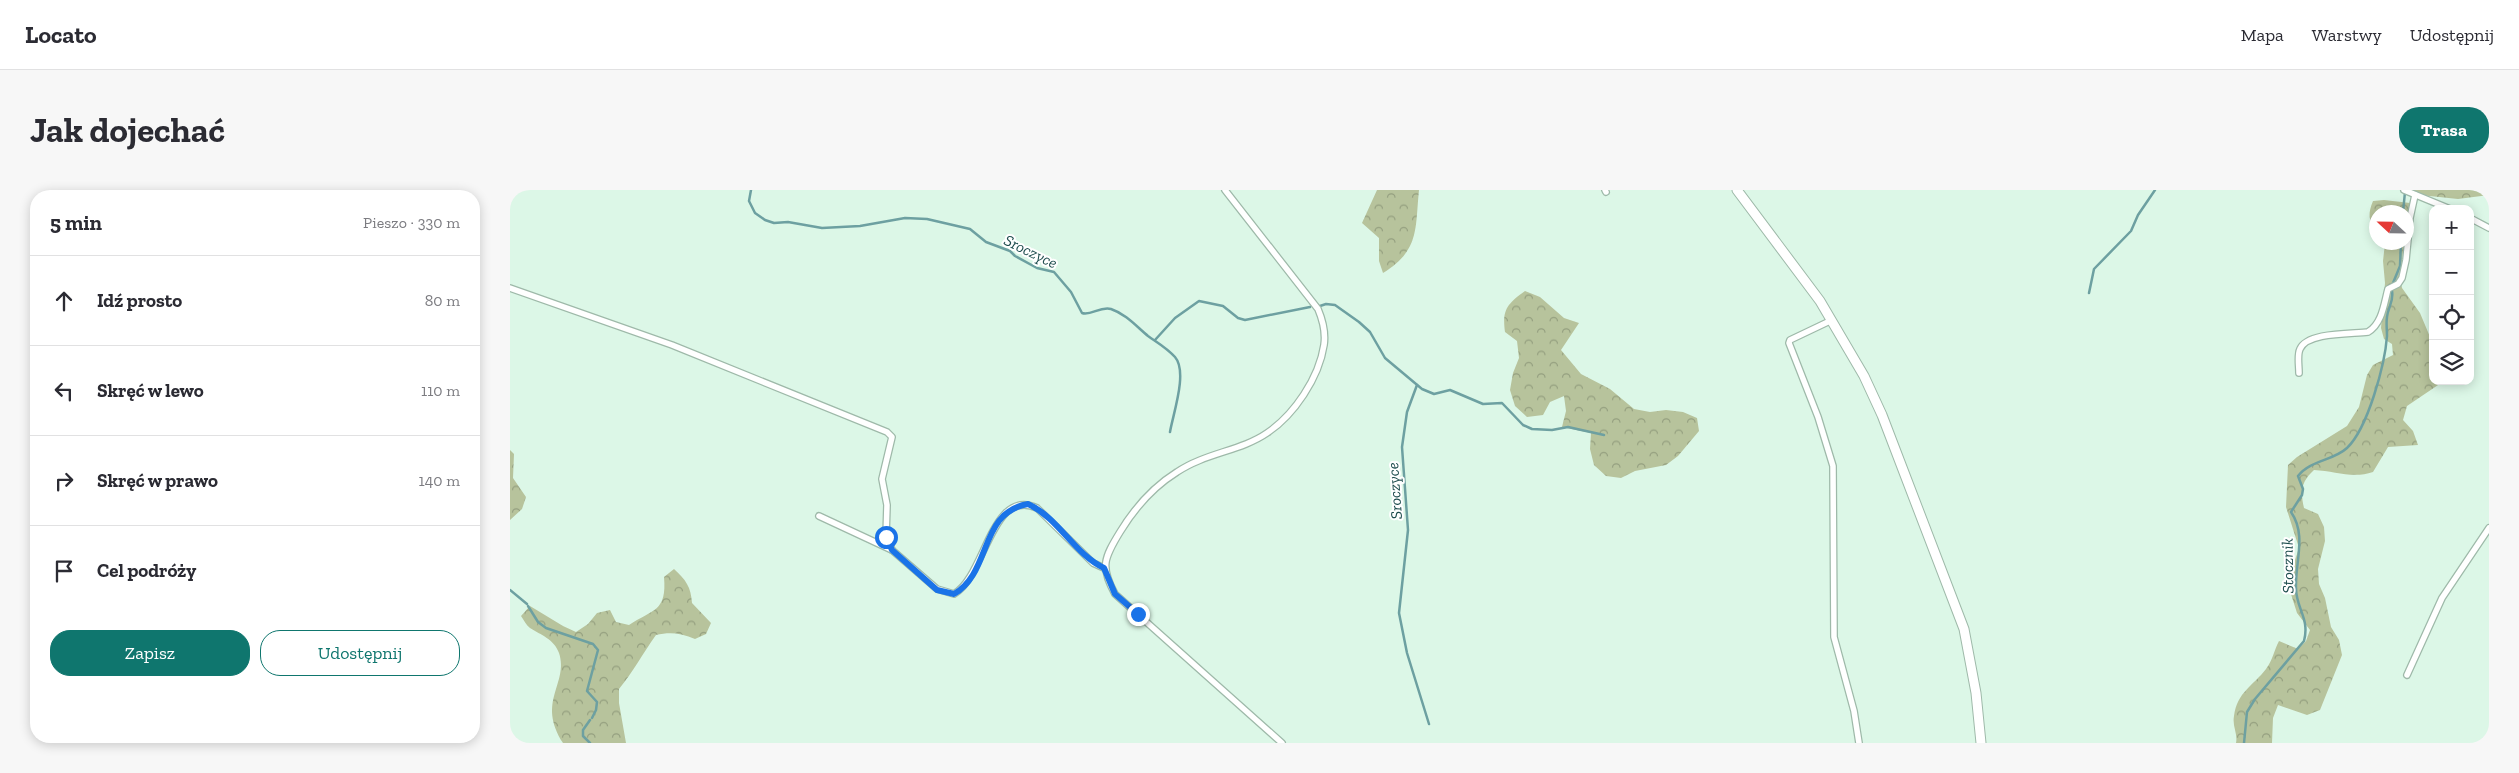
<!DOCTYPE html>
<html lang="pl">
<head>
<meta charset="utf-8">
<style>
  body { margin:0; font-family:"Zilla Slab",serif; background:#f7f7f7; color:#2b2b33 }
  .controls { position:absolute; right:15px; top:15px; display:grid; overflow:hidden; border-radius:10px; box-shadow:0 2px 12px #0003 }
  .controls button { width:45px; height:45px; display:grid; place-items:center; padding:0; border:0; border-bottom:1px solid #e1e1e2; background:#fff; color:#2b2b33; font:25px sans-serif }
  .compass { position:absolute; left:1859px; top:15px; width:45px; height:45px; border-radius:50%; background:#fff; box-shadow:0 2px 12px #0003; rotate:292deg }
  .stop { position:absolute; width:15px; height:15px; margin:-11px; border:4px solid #1a73e8; border-radius:50%; background:#fff }
  .stop.end { background:#1a73e8; border-color:#fff; box-shadow:0 1px 5px #0008 }
  .list { margin:0; padding:0; list-style:none }
  h2 { display:flex; justify-content:space-between; align-items:center; height:65px; margin:0; padding:0 20px; font-size:21px }
  h2 small { font-size:16px; font-weight:400; color:#7c7c81 }
  .list li { display:grid; grid-template-columns:32px 1fr auto; gap:15px; align-items:center; box-sizing:border-box; height:90px; padding:0 20px; border-top:1px solid #e1e1e2 }
  .list b { display:block; font-size:19px; white-space:nowrap }
  .list em { font-size:16px; font-style:normal; color:#7c7c81 }
  .actions { display:flex; gap:10px; padding:15px 20px }
  .actions a { flex:1; padding:11px 0; border:1px solid #0f766e; border-radius:20px; text-align:center; font-size:18px; color:#0f766e }
  .actions .main { background:#0f766e; color:#fff }
  .icon { flex:none; width:28px; height:28px; fill:none; stroke:currentColor; stroke-width:2; stroke-linecap:round; stroke-linejoin:round }
  .map { position:relative; flex:none; width:1979px; height:553px; overflow:hidden; border-radius:20px }
  header { display:flex; align-items:center; gap:30px; box-sizing:border-box; height:70px; padding:0 25px; background:#fff; border-bottom:1px solid #e1e1e2 }
  header strong { font-size:24px }
  nav { display:flex; gap:28px; margin-inline-start:auto; font-size:18px }
  .intro { display:flex; align-items:center; justify-content:space-between; box-sizing:border-box; height:120px; padding:0 30px }
  h1 { margin:0; font-size:35px }
  .button { padding:12px 22px; border-radius:20px; background:#0f766e; color:#fff; font-size:18px; font-weight:700 }
  main { display:flex; gap:30px; padding:0 30px }
  aside { flex:1; background:#fff; border-radius:20px; box-shadow:0 2px 12px #0003 }
  .map>svg:first-child { display:block }
  .forest { fill:url(#forest-crowns) }
  .lines { fill:none; stroke-linecap:round; stroke-linejoin:round }
  .stream { stroke:#6da0a1; stroke-width:2.5 }
  .street-casing { stroke:#9eb9a9; stroke-width:8 }
  .secondary-casing { stroke:#9eb9a9; stroke-width:11 }
  .street { stroke:#fff; stroke-width:5.5 }
  .secondary { stroke:#fff; stroke-width:9 }
  .route { stroke:#1a73e8; stroke-width:6 }
  .labels { text-anchor:middle; stroke-width:4; stroke-linejoin:round; paint-order:stroke }
  .water-label { font-size:16px; font-style:italic; fill:#1d4c4d; stroke:#fff }
</style>
</head>
<body>
<header>
<strong>Locato</strong>
<nav><a>Mapa</a><a>Warstwy</a><a>Udostępnij</a></nav>
</header>
<div class="intro"><h1>Jak dojechać</h1><a class="button">Trasa</a></div>
<main>
<aside>
<h2>5 min<small>Pieszo · 330 m</small></h2>
<ul class="list">
<li><svg class="icon" aria-label="ahead" viewBox="0 0 24 24"><path d="M12 20V5M6 11l6-6 6 6"/></svg><div><b>Idź prosto</b></div><em>80 m</em></li>
<li><svg class="icon" aria-label="left" viewBox="0 0 24 24"><path d="M17 20v-9H6M10 6l-5 5 5 5"/></svg><div><b>Skręć w lewo</b></div><em>110 m</em></li>
<li><svg class="icon" aria-label="right" viewBox="0 0 24 24"><path d="M7 20v-9h11M14 6l5 5-5 5"/></svg><div><b>Skręć w prawo</b></div><em>140 m</em></li>
<li><svg class="icon" aria-label="arrive" viewBox="0 0 24 24"><path d="M6 21V4h12l-3 4 3 4H6"/></svg><div><b>Cel podróży</b></div></li>
</ul>
<div class="actions"><a class="main">Zapisz</a><a>Udostępnij</a></div>
</aside>
<div class="map">
<svg width="1979" height="553" viewBox="0 0 1979 553">
  <defs>
    <pattern id="forest-crowns" width="20" height="18" patternUnits="userSpaceOnUse" patternTransform="scale(1.25)"><rect width="20" height="18" fill="#b7c39c"/><path d="M2 6a3 3 0 1 1 6 0M12 15a3 3 0 1 1 6 0" fill="none" stroke="#949f7f"/></pattern>
  </defs>
  <rect width="100%" height="100%" fill="#dcf7e7"/>
  <g class="forest">
    <path d="M867,0h42c-4,39 1,60 -36,83l-4,-12v-23l-17,-15z"/>
    <path d="M1894,0h85v5l-31,4 -38,-4z"/>
    <path d="M1874,10l26,3 -3,24 -1,-15h-30v19c-8,-11 -8,-18 -3,-30z"/>
    <path d="M1875,53h19l-4,35 2,10 18,25 13,31v37h11l-37,25 -4,14 10,11 5,14 -30,2 -15,25c-20,7 -38,-1 -59,-2 -13,12 -14,21 -10,38l14,6 6,13 1,14 -7,28 1,15 6,14 6,29 8,13 3,15 -22,55 -13,5 -29,-10 -5,13 -1,25h-36c2,-9 -4,-17 -2,-27 3,-24 19,-30 32,-47 7,-9 8,-19 13,-28l19,8 8,-8 4,-11 -13,-17 -7,-22 2,-22 7,-21 -13,-41 2,-42 9,-8 50,-31 12,-19 8,-32 6,-10 20,-10 -1,-11 -8,-5 -3,-11 4,-45 -2,-22z"/>
    <path d="M1015,101l15,6 24,21 15,5 -18,27 20,24 29,15 24,20 16,3 16,-2 17,2 14,6 2,13 -21,25 -12,9 -31,6 -14,7 -15,-2 -12,-11 -4,-16 1,-16 -29,-6 4,-16 -2,-15 -14,6 -7,13 -16,2 -12,-11 -5,-16 3,-17 6,-15 -2,-17 -12,-9c-3,-22 2,-28 20,-41z"/>
    <path d="M0,260l4,4 -1,24 13,19 -4,12 -12,11z"/>
    <path d="M164,379c12,11 17,18 18,34l19,20 -5,11 -11,5c-14,-6 -25,-7 -39,-4 -13,18 -23,37 -37,54v14l7,40h-63c-27,-42 6,-59 -4,-90 -5,-14 -18,-18 -29,-25 -4,-3 -6,-8 -9,-12l9,-10 33,20 13,6 12,-8 9,-11 13,-3 6,12 13,3c24,-16 38,-13 35,-48z"/>
  </g>
  <g class="lines">
    <g class="stream">
      <path d="M241,0l-2,11 6,12 10,7 9,3 14,-1 34,6 38,-2 45,-8 22,1 43,10 16,13 24,9 5,5 22,12 17,4 17,20 11,21c9,3 18,-7 29,-4 15,5 26,18 37,27 10,7 19,12 27,21 13,15 -2,57 -5,75"/>
      <path d="M1893,22l2,-20"/>
      <path d="M1883,93l7,-17 1,-24"/>
      <path d="M1579,103l5,-24 37,-38 7,-16 17,-25"/>
      <path d="M810,116l6,-2 9,1 24,17 11,10 15,26 37,31 12,5 16,-4 33,14 19,-1 21,22 9,4 20,1 16,-3 36,8"/>
      <path d="M645,150l20,-22 24,-17 24,5 15,12 7,2 65,-13"/>
      <path d="M907,195l-10,27 -5,35 6,83 -9,83 8,40 22,71"/>
      <path d="M0,400l17,14"/>
      <path d="M18,416l10,16 8,6 47,16 5,6 -11,41 10,11 -1,8 -4,8"/>
      <path d="M80,530l-7,10v6l7,7"/>
      <path d="M1734,553l3,-31 8,-13 49,-58c6,-23 -8,-32 -8,-53 -1,-26 11,-53 -5,-76l11,-17 1,-6 -5,-13c12,-16 35,-15 49,-28 21,-20 38,-84 40,-112 0,-6 -1,-13 0,-19 1,-10 7,-15 5,-26"/>
    </g>
    <defs>
      <g id="street">
        <path d="M715,0l93,119c5,12 8,23 6,36 -5,33 -30,70 -57,88 -26,18 -62,20 -90,39 -24,15 -43,37 -57,60 -16,26 -20,35 -5,62l167,149"/>
        <path d="M1095,0l1,2"/>
        <path d="M1894,0l46,19"/>
        <path d="M1960,28l19,10"/>
        <path d="M0,98l162,57 215,87 5,5 -10,42 5,26 -1,32 6,13"/>
        <path d="M1322,130l-42,20 -1,3 29,74 15,49 1,171 20,74 5,32"/>
        <path d="M1789,183c0,-8 -2,-18 1,-24 7,-17 51,-15 68,-17 14,-8 16,-28 20,-43l10,-5 4,-6 4,-18 4,-42 5,-23"/>
        <path d="M309,326l73,34 45,39 17,5c32,-18 37,-107 83,-86l56,55 11,5"/>
        <path d="M1897,485l35,-77 47,-70"/>
      </g>
      <path id="secondary" d="M1227,0l83,111 44,75 18,39 82,214 12,64 5,50"/>
    </defs>
    <use href="#street" class="street-casing"/>
    <use href="#secondary" class="secondary-casing"/>
    <use href="#street" class="street"/>
    <use href="#secondary" class="secondary"/>
  </g>
  <g class="lines">
    <path class="route" d="M376,347l6,13 45,40 17,4c38,-22 25,-82 74,-90 31,14 46,50 76,64l11,26 23,20"/>
  </g>
  <g class="labels">
    <g class="water-label">
      <text transform="translate(521 61) rotate(26)" y="6">Sroczyce</text>
      <text transform="translate(884 301) rotate(-94)" y="6">Sroczyce</text>
      <text transform="translate(1777 376) rotate(-91)" y="6">Stocznik</text>
    </g>
  </g>
</svg>
<div class="controls">
<button>+</button>
<button>−</button>
<button><svg class="icon" aria-label="locate" viewBox="0 0 24 24"><circle cx="12" cy="12" r="6"/><path d="M12 2v4M12 18v4M2 12h4M18 12h4"/></svg></button>
<button><svg class="icon" aria-label="layers" viewBox="0 0 24 24"><path d="M12 4l9 5-9 5-9-5zM3 14l9 5 9-5"/></svg></button>
</div>
<svg class="compass" viewBox="-18 -18 36 36"><path d="M0-13l5 13h-10z" fill="#e53935"/><path d="M0 13l5-13h-10z" fill="#7c7c81"/></svg>
<div class="stop" style="left:376px;top:347px"></div>
<div class="stop end" style="left:628px;top:424px"></div>
</div>
</main>
</body>
</html>
